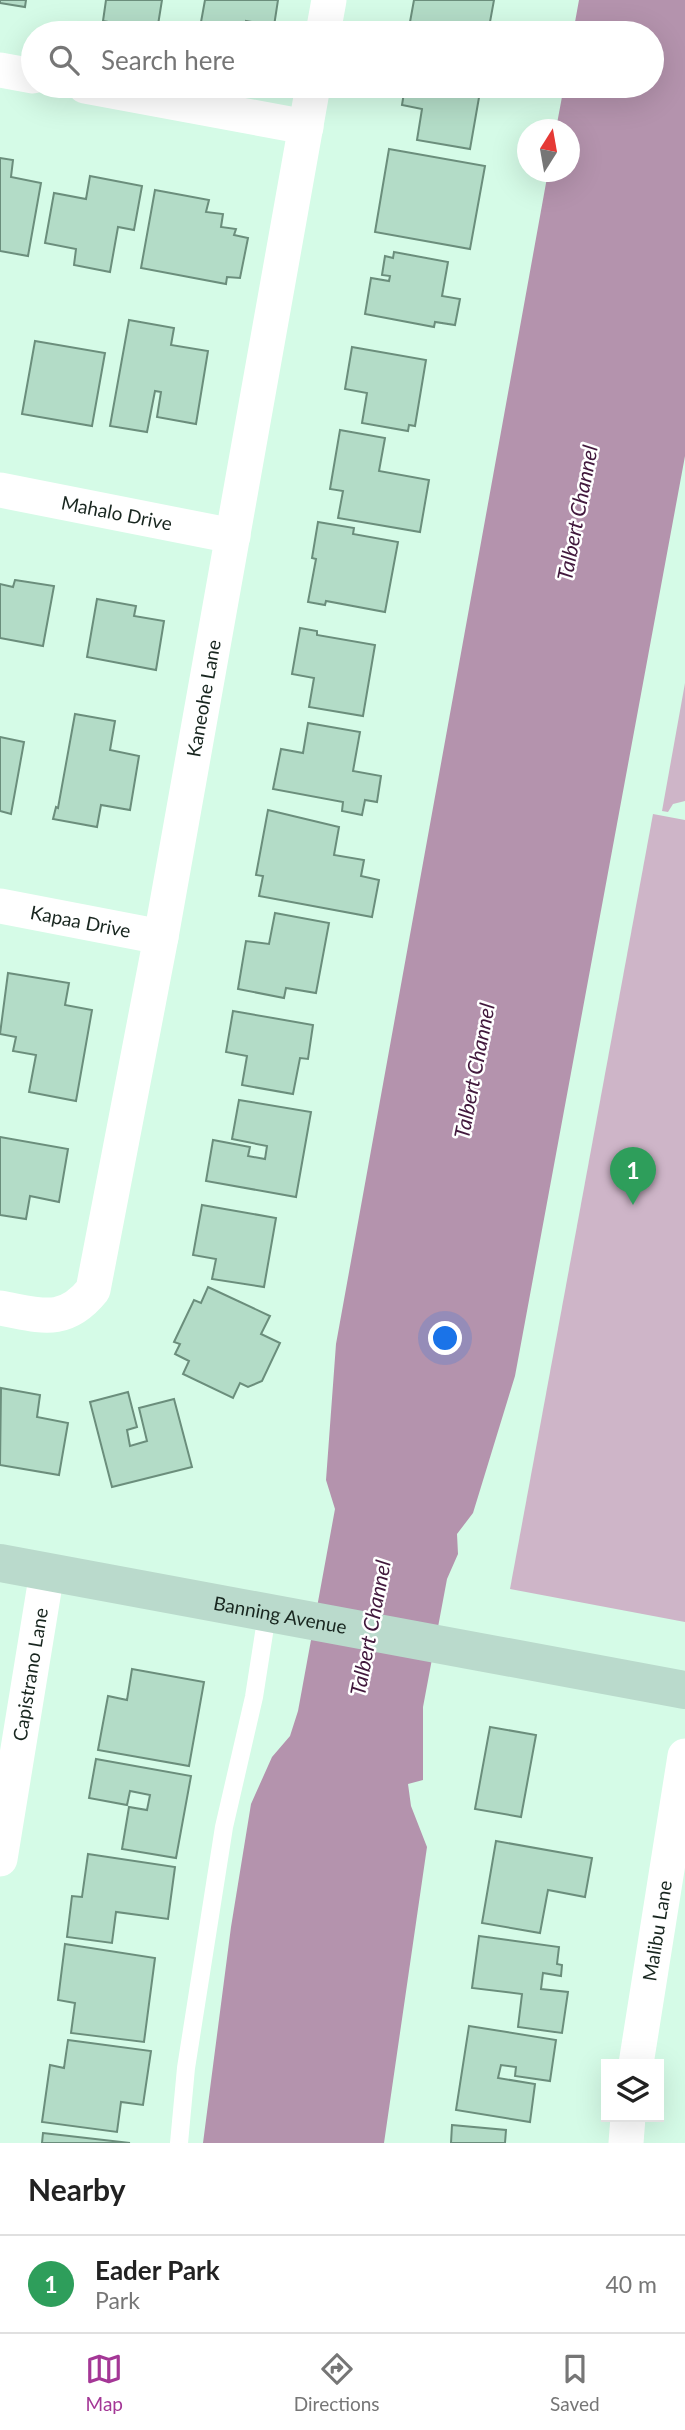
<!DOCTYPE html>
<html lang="en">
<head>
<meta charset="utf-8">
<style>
  body { margin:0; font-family:Lato,sans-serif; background:#f6f6f6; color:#222 }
  .controls { position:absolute; right:21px; bottom:21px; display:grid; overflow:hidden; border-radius:0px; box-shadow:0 7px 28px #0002 }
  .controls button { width:63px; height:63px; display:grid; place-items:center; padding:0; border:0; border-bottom:2px solid #e0e0e0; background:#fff; color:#222; font:35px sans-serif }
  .compass { position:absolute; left:517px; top:119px; width:63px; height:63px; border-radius:50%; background:#fff; box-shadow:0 7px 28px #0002; rotate:11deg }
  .you { position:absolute; left:446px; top:1339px; width:24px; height:24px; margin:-18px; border:5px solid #fff; border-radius:50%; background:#1a73e8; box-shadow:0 0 0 10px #1a73e833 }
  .badge { display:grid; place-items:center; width:46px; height:46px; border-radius:50%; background:#a43796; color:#fff; font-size:23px; font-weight:700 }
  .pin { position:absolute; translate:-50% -58px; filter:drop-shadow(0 2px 4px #0008) }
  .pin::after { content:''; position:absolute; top:37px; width:24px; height:21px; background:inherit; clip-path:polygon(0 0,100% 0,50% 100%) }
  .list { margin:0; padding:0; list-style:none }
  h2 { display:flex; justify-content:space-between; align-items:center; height:91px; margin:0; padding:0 28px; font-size:30px }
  h2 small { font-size:23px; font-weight:400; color:#767676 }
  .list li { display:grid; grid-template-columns:46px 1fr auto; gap:21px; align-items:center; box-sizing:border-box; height:98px; padding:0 28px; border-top:2px solid #e0e0e0 }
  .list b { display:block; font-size:26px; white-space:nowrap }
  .list p { margin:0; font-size:23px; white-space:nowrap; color:#767676 }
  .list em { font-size:23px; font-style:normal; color:#767676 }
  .icon { flex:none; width:38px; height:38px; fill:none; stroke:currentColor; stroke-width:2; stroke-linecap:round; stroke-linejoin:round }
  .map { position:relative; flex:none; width:685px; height:2143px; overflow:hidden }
  .search { position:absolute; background:#fff; box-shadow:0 7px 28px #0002; left:21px; right:21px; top:21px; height:77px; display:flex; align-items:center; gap:18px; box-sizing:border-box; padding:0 24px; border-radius:38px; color:#767676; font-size:26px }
  .sheet { height:189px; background:#fff }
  nav { display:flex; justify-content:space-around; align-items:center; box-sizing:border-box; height:98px; border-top:2px solid #e0e0e0; background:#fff; font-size:19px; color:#767676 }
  nav a { display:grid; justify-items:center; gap:4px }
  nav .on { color:#a43796 }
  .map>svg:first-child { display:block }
  .green { fill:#ceb5c8 }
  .water { fill:#b493ad }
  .building { fill:#b3dcc7; stroke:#6b8e7c; stroke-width:2 }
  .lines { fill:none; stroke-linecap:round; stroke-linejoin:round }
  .lane { stroke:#fff; stroke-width:18 }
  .street { stroke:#fff; stroke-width:35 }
  .secondary { stroke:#badacc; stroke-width:38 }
  .labels { text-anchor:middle; stroke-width:5; stroke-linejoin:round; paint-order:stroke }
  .street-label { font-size:19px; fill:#18261f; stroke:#fff }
  .water-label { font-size:21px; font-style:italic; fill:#41183c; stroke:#fff }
</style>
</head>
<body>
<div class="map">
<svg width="685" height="2143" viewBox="0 0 685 2143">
  <rect width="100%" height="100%" fill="#d5fbe7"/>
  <g class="green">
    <path d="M685,683v118l-12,3 -5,8 -6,-1z"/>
    <path d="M653,814l32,6v802l-175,-33z"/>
  </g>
  <path class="water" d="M579,0h106v456l-170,920 -42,137 -16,21 1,20 -11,25 -24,128v73l-15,4 3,22 16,41 -43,296h-181l28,-216 20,-123 21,-47 18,-21 8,-25 37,-202 -9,-29 10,-136 212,-1172h22v-42l-14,-1 8,-43h88v-53h-79z"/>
  <g class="building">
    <path d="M0,0h26l-1,7 -25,-4z"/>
    <path d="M106,0h56l-5,31 -54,-10z"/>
    <path d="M205,0h73l-4,26 -28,-5 -2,12h-45z"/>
    <path d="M414,0h80l-6,33 -78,-11z"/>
    <path d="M405,86h76l-11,63 -53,-9 5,-31 -20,-4z"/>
    <path d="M389,149l96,17 -15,83 -95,-17z"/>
    <path d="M0,158l13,2 -2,17 30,6 -13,73 -28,-5z"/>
    <path d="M90,176l52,10 -8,44 -16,-3 -8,45 -36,-7 2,-16 -31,-6 9,-50 32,6z"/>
    <path d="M155,190l54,10 -3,12 17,2 -2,13 15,2 -2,6 14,3 -8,40 -13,-1 -1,7 -85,-16z"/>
    <path d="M394,252l54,10 -6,34 18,3 -5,26 -20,-3 -1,5 -69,-13 6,-36 18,3 1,-5 -8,-1 3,-19 8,2z"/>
    <path d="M129,320l45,8 -3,17 37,6 -12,73 -39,-7 4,-25 -6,-1 -8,41 -37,-6z"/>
    <path d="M35,341l70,12 -13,73 -70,-12z"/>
    <path d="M352,347l74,13 -11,66 -6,-1 -1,6 -46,-8 5,-30 -22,-4z"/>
    <path d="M340,430l45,8 -6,33 50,9 -9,52 -82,-14 5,-27 -13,-2z"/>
    <path d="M318,522l36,6 -1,6 45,8 -13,70 -59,-11 -1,4 -17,-3 8,-43 -4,-1z"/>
    <path d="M15,580l39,6 -11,60 -43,-8v-54l13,3z"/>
    <path d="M97,599l39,7 -2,10 30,5 -8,49 -69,-13z"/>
    <path d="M300,628l17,3v4l58,10 -12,71 -54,-9 5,-29 -22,-4z"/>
    <path d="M75,714l40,7 -5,29 29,6 -9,54 -29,-5 -4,22 -44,-8 3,-12 2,1z"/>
    <path d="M308,723l52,9 -7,39 28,5 -4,26 -12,-2 -3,15 -20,-4 1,-9 -70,-13 8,-40 22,4z"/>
    <path d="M0,737l24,5 -13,72 -11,-3z"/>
    <path d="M268,810l71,17 -5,28 30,5 -3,16 18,4 -7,37 -113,-21 4,-20 -7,-1z"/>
    <path d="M275,913l54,10 -13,70 -30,-5 -2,10 -46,-9 8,-48 23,3z"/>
    <path d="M8,973l61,10 -4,22 27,5 -16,91 -47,-9 7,-37 -23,-4 3,-14 -16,-3z"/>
    <path d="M233,1011l80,14 -5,34 -8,-1 -7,36 -51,-9 5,-29 -21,-4z"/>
    <path d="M239,1100l72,12 -15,85 -90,-16 7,-41 37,7 -2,9 17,3 2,-13 -35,-7z"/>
    <path d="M0,1137l68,12 -9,53 -29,-6 -4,23 -26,-4z"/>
    <path d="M202,1205l74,13 -12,69 -52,-8 4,-20 -23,-4z"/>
    <path d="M208,1287l62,29 -9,18 19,9 -18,38 -14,6 -8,-4 -7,15 -50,-24 6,-13 -14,-7 5,-10 -6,-2 20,-42 7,3z"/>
    <path d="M1,1388l39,7 -3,22 31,6 -9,52 -59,-10z"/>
    <path d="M128,1392l9,35 -10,3 3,16 17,-5 -8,-33 35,-9 18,68 -80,20 -22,-85z"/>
    <path d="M132,1669l72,13 -15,84 -91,-16 10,-54 19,4z"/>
    <path d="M490,1727l46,8 -15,82 -46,-8z"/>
    <path d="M96,1759l95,17 -15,82 -54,-9 7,-42 18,3 3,-15 -20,-4 -3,14 -38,-7z"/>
    <path d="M496,1841l96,17 -7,39 -37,-7 -8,43 -58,-10z"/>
    <path d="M88,1854l87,13 -7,52 -52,-7 -4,31 -45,-6 5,-41 10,1z"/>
    <path d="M479,1936l80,11 -2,17 5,1 -1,11 -18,-3 -2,16 27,3 -6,41 -44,-6 4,-33 -50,-6z"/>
    <path d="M65,1944l90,14 -11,84 -73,-9 4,-30 -17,-3z"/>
    <path d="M469,2026l87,14 -6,41 -35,-5 1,-9 -15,-2 -3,13 37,6 -5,38 -74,-12z"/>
    <path d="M68,2040l83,11 -8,54 -22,-3 -4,30 -75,-10 8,-57 14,3z"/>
    <path d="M452,2125l54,5 -1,13h-54z"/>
    <path d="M43,2133l87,10h-88z"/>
  </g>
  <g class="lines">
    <path class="lane" d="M179,2143l7,-75 38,-241 30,-130 13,-83"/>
    <g class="street">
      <path d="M323,33l6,-33"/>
      <path d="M0,70l33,6"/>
      <path d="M85,86l221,41"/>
      <path id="s1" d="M0,490l233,46"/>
      <path id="s2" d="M0,906l161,31"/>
      <path id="s3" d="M0,1308c40,7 64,18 93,-18l68,-353 152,-851"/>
      <path id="s4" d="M0,1859l47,-287"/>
      <path id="s5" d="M636,2064l49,-308"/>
      <path d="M626,2143l2,-26"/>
    </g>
    <path class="secondary" id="s6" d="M0,1563l685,127"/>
  </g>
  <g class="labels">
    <g class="street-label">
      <text dy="7" stroke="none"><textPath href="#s1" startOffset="119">Mahalo Drive</textPath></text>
      <text dy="7" stroke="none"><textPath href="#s3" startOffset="704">Kaneohe Lane</textPath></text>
      <text dy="7" stroke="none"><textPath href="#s2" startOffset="82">Kapaa Drive</textPath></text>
      <text dy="7" stroke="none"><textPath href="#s6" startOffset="285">Banning Avenue</textPath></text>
      <text dy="7" stroke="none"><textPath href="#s4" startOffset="187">Capistrano Lane</textPath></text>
      <text dy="7" stroke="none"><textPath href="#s5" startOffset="135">Malibu Lane</textPath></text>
    </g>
    <g class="water-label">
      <text transform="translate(578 513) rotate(-79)" y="7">Talbert Channel</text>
      <text transform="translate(475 1071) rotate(-79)" y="7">Talbert Channel</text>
      <text transform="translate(371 1628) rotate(-79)" y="7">Talbert Channel</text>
    </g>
  </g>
</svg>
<div class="controls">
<button><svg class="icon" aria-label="layers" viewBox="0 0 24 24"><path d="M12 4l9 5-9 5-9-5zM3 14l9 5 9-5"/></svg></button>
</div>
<svg class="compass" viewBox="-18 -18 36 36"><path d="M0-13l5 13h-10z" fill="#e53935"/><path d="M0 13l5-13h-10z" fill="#767676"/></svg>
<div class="you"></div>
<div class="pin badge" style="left:633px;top:1205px;background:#2e9e5b">1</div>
<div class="search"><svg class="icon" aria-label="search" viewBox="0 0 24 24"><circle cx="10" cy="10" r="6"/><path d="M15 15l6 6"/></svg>Search here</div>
</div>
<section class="sheet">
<h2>Nearby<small></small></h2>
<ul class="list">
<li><span class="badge" style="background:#2e9e5b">1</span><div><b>Eader Park</b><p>Park</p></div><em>40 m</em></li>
</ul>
</section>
<nav>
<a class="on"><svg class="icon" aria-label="map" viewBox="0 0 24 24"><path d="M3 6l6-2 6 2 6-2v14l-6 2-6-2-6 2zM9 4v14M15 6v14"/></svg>Map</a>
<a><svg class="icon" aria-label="directions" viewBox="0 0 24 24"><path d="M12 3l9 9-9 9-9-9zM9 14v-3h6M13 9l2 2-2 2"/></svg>Directions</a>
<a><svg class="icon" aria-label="saved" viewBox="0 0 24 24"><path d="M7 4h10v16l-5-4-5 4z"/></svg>Saved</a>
</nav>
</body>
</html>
